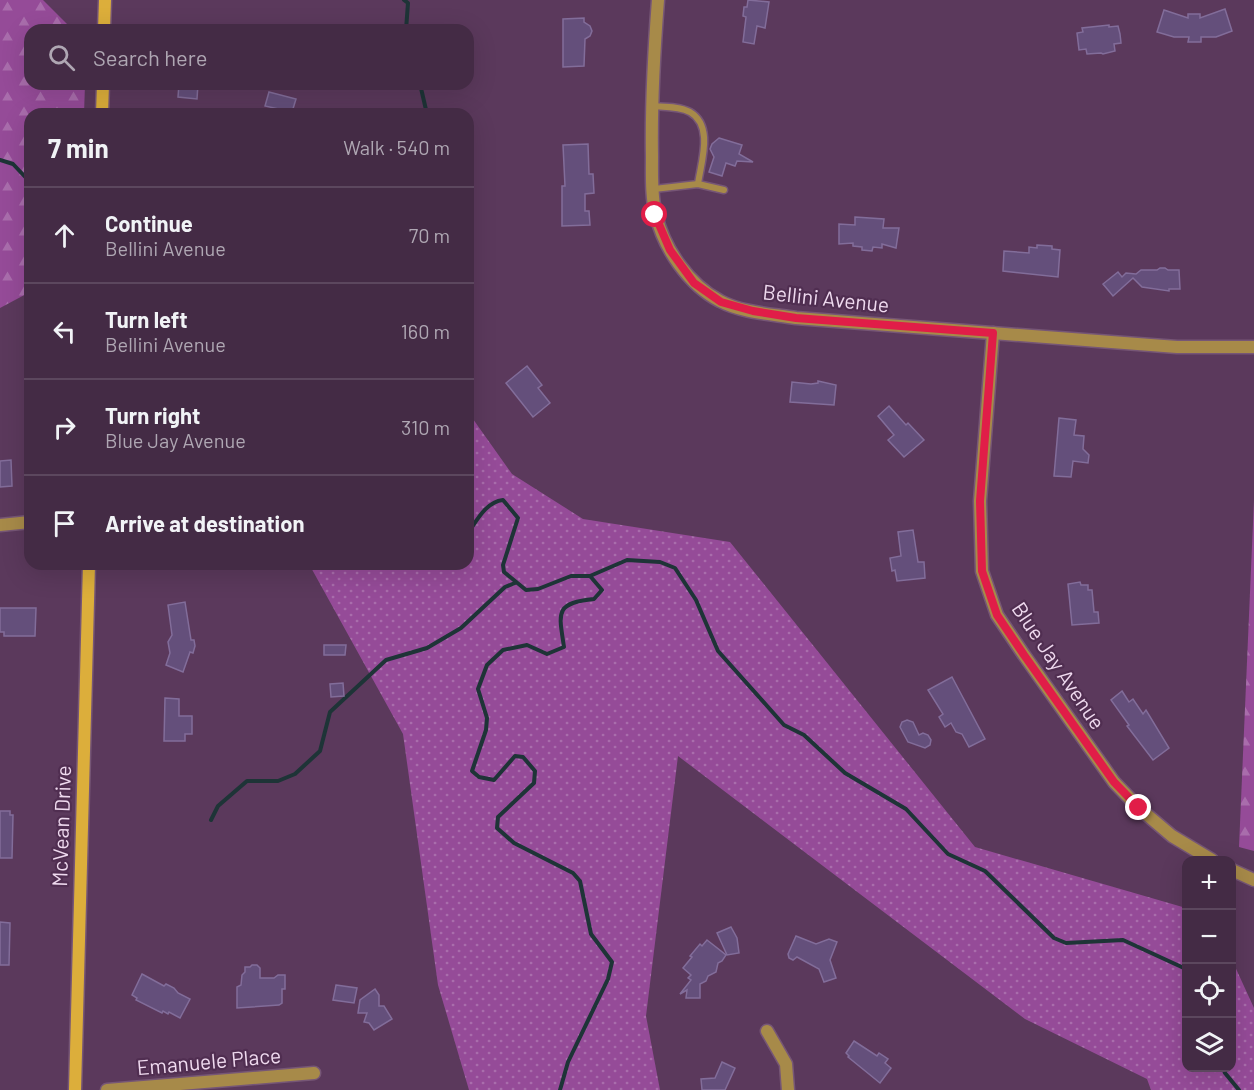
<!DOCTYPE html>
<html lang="en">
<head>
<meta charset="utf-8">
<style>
  body { margin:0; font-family:Barlow,sans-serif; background:#4e3750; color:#f1f3f6 }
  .controls { position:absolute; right:18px; bottom:18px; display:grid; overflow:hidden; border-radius:12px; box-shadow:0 6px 24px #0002 }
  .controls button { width:54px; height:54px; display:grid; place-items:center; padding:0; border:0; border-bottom:2px solid #5c475e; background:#442b45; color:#f1f3f6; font:30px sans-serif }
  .stop { position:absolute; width:18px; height:18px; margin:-14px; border:4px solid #e11d48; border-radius:50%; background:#fff }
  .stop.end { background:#e11d48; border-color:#fff; box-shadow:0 2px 6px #0008 }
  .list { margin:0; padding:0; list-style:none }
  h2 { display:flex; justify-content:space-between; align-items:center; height:78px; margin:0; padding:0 24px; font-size:26px }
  h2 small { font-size:20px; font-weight:400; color:#afa7b3 }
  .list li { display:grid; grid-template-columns:39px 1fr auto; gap:18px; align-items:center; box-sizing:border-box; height:96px; padding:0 24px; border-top:2px solid #5c475e }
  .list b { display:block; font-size:22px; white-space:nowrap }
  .list p { margin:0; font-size:20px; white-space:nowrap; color:#afa7b3 }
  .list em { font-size:20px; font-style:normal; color:#afa7b3 }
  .icon { flex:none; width:33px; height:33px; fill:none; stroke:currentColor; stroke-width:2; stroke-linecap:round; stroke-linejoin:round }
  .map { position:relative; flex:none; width:1254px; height:1090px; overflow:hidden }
  .search { position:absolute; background:#442b45; box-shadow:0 6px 24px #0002; left:24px; top:24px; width:450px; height:66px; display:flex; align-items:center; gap:15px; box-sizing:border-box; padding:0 21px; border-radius:18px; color:#afa7b3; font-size:22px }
  .panel { position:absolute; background:#442b45; box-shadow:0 6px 24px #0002; left:24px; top:108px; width:450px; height:462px; border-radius:18px }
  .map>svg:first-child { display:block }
  .green { fill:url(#green-dots) }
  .forest { fill:url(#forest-firs) }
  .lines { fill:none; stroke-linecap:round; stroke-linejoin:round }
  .stream { stroke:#1e3437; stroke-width:4 }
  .building { fill:#644f7b; stroke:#826d9a; stroke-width:1.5 }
  .lane-casing { stroke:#765676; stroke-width:9 }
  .street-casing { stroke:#765676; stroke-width:15 }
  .secondary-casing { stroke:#765676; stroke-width:15 }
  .lane { stroke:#a78a49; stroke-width:6 }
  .street { stroke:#a78a49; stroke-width:12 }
  .secondary { stroke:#dcae3b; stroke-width:12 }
  .route { stroke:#e11d48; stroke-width:8 }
  .labels { text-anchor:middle; stroke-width:4.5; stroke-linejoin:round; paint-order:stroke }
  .street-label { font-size:21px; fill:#efdaef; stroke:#502e51 }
</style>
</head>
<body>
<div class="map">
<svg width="1254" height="1090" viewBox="0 0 1254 1090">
  <defs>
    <pattern id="green-dots" width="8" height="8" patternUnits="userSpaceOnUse" patternTransform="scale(1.5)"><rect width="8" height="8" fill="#954b98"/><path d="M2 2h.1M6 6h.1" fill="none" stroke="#a96dac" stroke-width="1.8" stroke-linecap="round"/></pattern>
    <pattern id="forest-firs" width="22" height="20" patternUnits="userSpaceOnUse" patternTransform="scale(1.5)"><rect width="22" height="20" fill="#954b98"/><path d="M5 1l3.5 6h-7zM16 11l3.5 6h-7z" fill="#a96dac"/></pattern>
  </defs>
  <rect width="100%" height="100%" fill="#5b395c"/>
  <path class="green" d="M468,412l44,62 71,45 147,23 245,305 211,61v160h46v-108l22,48v82h-103l-4,-11 -122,-60 -347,-263 -32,260 14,74h-191l-31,-105 -35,-251 -94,-170h159z"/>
  <g class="forest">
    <path d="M0,0h43l30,30h-43v54h55l-1,30h-54v178l-30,16z"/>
    <path d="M1254,500v351l-15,-4z"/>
  </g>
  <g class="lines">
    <g class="stream">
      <path d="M404,0l4,3 -2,27"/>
      <path d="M420,84l7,30"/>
      <path d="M0,160l13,4 17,18"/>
      <path d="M468,533c9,-13 18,-31 35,-33l15,18 -15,47 1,7 22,18 12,-1 33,-13h19l37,-16 33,2 15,6 21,32 22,51 66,74 20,10 41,38 61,36 42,45 37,17 69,67 12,5 57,-3 63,29"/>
      <path d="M211,820l7,-14 29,-25h31l17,-7 25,-23 10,-39 56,-52 41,-12 34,-20 44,-41 10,-4"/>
      <path d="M1223,1068l2,5 14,17"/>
      <path d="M560,1090l8,-28 40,-83 4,-17 -21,-28 -11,-53 -7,-8 -59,-30 -17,-15 1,-11 36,-34 1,-12 -12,-14 -8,-1 -21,24 -15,-3 -7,-6 14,-41 1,-12 -9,-29 9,-24 16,-15 24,-5 20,9 17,-7c-5,-34 -10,-44 30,-48l8,-9 -12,-14"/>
    </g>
  </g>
  <g class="building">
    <path d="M748,0l21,2 -4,26 -8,-2 -3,18 -11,-2 3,-25 -3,-1 1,-9h3z"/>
    <path d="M1225,9l7,22 -16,6h-15v5h-13l1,-5h-15l-17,-5 7,-22 24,8v-4h12v4z"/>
    <path d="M584,18v4l6,4 2,5 -2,5 -5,3 -1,27 -21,1v-48z"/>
    <path d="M1109,25v2l9,-1 2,8 1,9 -7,1 1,7 -12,3 -2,-1 -14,1 -1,-5 -7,1 -2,-17 6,-1 -1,-4z"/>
    <path d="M179,84h19l-1,15 -19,-2z"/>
    <path d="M269,92l27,7 -4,13 -27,-6z"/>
    <path d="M719,138l23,7 -3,9 14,8 -16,-1 -2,5 -9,-3 -4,13 -13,-4 5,-15 -4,-8 2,-5z"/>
    <path d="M588,144l1,30h4l1,19 -9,1v17h4l1,14 -28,1v-40h3l-2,-41z"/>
    <path d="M855,217l29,2 -1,9h16l-3,20 -14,-4v4l-9,-1 -1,4 -10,-1v-3l-9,-1v-3l-14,1v-20l16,1z"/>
    <path d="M1037,245l15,1v3l8,1 -2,27 -55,-6 1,-20 25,2v-6l8,1z"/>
    <path d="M1160,268h5l3,2h11l1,19h-11v2l-27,-4 -9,-9 -20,18 -10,-12 15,-12 4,5 4,-4 10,1 5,-4h16z"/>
    <path d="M527,366l15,19 -4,3 12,15 -17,14 -27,-34z"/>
    <path d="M818,381l18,4 -2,20 -44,-3 2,-20 19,2 7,-1z"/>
    <path d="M889,406l17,19 2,-2 16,17 -20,17 -16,-17 6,-5 -16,-19z"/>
    <path d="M1059,418l17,2 -2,15 10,1 -1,13 6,6 -1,8 -15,-2 -2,16 -17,-1z"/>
    <path d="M11,460l1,26 -12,1v-26z"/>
    <path d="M913,530l5,32h6l1,16 -28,3 -2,-11 -3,1 -2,-13 11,-2 -3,-24z"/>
    <path d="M1080,582l1,3h7v5h4l2,22h4l1,11 -27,2 -4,-41z"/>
    <path d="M185,602l6,38h3l1,6 -2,7 -3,-1 -7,20 -17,-7 4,-12 -2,-11 4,-7 -4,-30z"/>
    <path d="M0,608h36l-1,28h-31v-4h-4z"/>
    <path d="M324,645h22l-1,10h-21z"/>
    <path d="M952,677l33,62 -16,8 -7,-13 -6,-2 -5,-9 -6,4 -6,-10 4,-3 -15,-24z"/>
    <path d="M343,683l1,13 -13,1 -1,-13z"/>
    <path d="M1122,691l7,11 4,-3 10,15 3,-4 23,38 -16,12 -26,-34 2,-1 -18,-25z"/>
    <path d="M165,698l14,1v17h13v18h-7v7h-21z"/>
    <path d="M907,720l6,2 6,13 4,-2 5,2 3,5 -1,5 -5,3 -17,-6 -8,-15 2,-5z"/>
    <path d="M0,811h10v4h3l-1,43h-12z"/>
    <path d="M0,922l10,1 -1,42h-9z"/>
    <path d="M731,927l6,11 2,15 -12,2 -10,-22z"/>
    <path d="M796,936l20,8 13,-5 8,3 -7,18 6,18 -12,4 -5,-13 -22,-12 -4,3 -4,-2 -1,-4z"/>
    <path d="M707,940l19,15 -4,6 -4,2 -2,9 -8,4 -2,5 -6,3v14h-14l1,-8 -7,4 11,-14 -3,-2 3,-3 -8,-7 9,-11 -2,-1 10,-12 2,2z"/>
    <path d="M252,965h5l3,3v10h14l4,-3h7v14h-3v14l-3,2 -42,3v-21l4,-2 1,-10 3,-3v-5h5z"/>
    <path d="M142,974l22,12 2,-2 8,4 4,5 12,6 -10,19 -11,-6 -1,2 -5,-3 -1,2 -26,-13 1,-2 -5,-3z"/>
    <path d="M336,985l21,3 -3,15 -21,-3z"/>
    <path d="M375,989l4,6v11h5l8,13 -18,11 -5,-7 -5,-1 3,-9h-9l2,-13z"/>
    <path d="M854,1041l23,15 2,-3 9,6 -3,4 6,5 -11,15 -32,-26 1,-1 -3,-3z"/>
    <path d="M722,1062l13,6 -10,22h-23l-1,-11 14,-1z"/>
  </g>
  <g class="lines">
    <defs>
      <g id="lane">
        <path d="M651,106c12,1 28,0 39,6 24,14 11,50 8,72"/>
        <path d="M654,189l44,-5 26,6"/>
      </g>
      <g id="street">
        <path d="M658,0c-4,52 -7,103 -6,156 0,18 -1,41 4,59 8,34 33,70 64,86 22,12 52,13 76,17l381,29h77"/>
        <path d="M993,333l-13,168 2,70 15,44 27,40 90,127 25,26 33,28 40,24"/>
        <path d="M0,525l30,-3"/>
        <path d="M1232,870l22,10"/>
        <path d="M767,1031l19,33 2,26"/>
        <path d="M107,1090l207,-17"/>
      </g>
      <g id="secondary">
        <path d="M104,30l1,-30"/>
        <path d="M102,114l1,-30"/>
        <path d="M75,1090l14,-526"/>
      </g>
    </defs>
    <use href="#lane" class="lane-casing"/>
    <use href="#street" class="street-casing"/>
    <use href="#secondary" class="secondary-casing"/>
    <use href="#lane" class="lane"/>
    <use href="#street" class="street"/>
    <use href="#secondary" class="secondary"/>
  </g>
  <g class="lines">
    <path class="route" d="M655,215l15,35 24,33 27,19 32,9 43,7 197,15 -13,168 2,70 15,44 27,40 90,127 25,26"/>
  </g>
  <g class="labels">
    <g class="street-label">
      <text transform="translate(826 299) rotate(6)" y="7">Bellini Avenue</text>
      <text transform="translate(1058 666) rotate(56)" y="7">Blue Jay Avenue</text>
      <text transform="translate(62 826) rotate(-88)" y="7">McVean Drive</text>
      <text transform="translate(209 1062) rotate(-5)" y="7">Emanuele Place</text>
    </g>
  </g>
</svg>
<div class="controls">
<button>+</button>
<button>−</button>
<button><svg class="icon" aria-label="locate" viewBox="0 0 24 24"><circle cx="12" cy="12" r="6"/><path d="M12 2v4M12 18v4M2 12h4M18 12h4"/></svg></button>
<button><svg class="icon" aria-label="layers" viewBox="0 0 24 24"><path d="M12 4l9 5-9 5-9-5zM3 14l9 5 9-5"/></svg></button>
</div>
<div class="stop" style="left:655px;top:215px"></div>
<div class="stop end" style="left:1139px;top:808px"></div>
<div class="search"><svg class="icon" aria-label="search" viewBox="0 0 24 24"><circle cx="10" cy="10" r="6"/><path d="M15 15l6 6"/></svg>Search here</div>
<section class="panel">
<h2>7 min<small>Walk · 540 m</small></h2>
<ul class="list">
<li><svg class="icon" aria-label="ahead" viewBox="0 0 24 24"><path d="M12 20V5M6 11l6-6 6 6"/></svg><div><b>Continue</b><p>Bellini Avenue</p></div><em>70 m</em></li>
<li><svg class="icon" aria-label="left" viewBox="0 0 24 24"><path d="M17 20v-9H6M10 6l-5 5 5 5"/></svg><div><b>Turn left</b><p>Bellini Avenue</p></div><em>160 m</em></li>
<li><svg class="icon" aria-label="right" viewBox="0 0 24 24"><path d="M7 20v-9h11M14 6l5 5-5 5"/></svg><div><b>Turn right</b><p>Blue Jay Avenue</p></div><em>310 m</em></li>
<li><svg class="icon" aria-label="arrive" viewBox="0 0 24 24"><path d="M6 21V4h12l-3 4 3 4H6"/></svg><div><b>Arrive at destination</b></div></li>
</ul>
</section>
</div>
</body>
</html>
